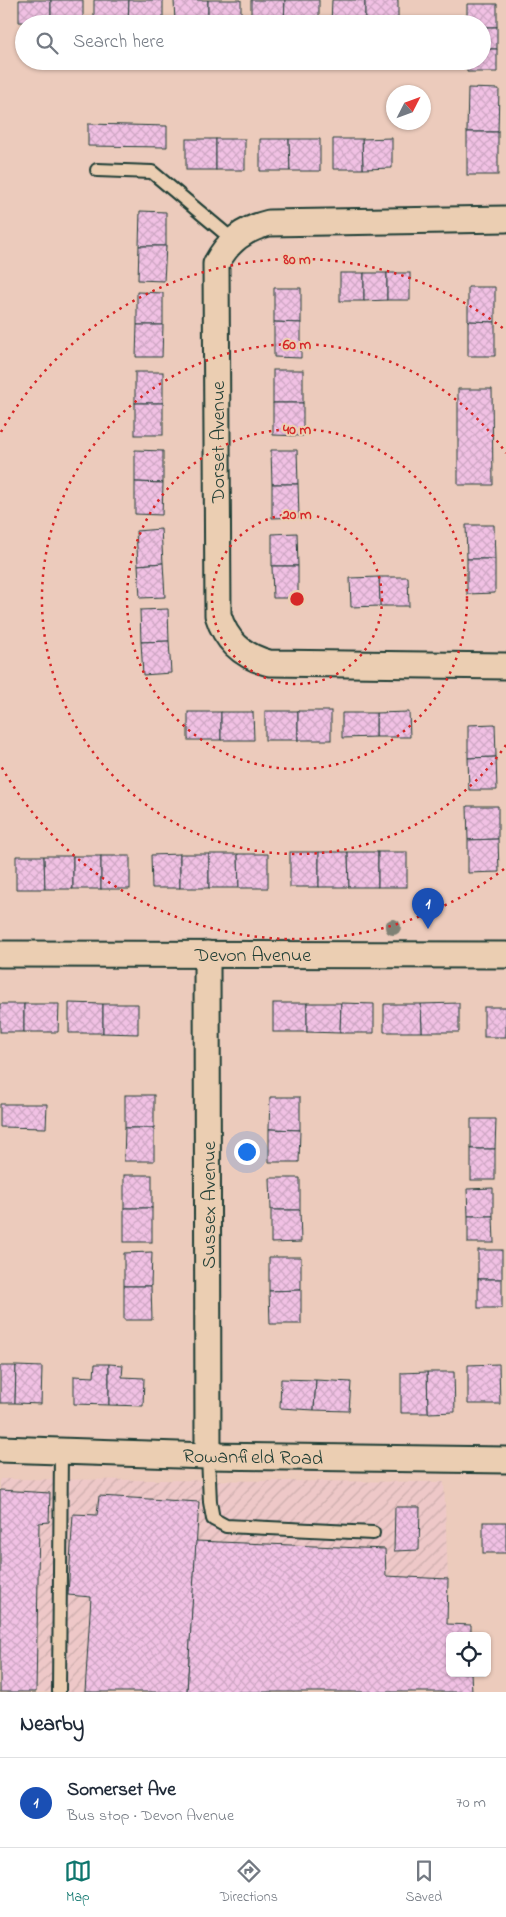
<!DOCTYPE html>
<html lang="en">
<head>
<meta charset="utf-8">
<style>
  body { margin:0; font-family:"Indie Flower",sans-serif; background:#f2f2f3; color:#1f2937 }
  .controls { position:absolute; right:15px; bottom:15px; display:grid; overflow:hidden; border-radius:8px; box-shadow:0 1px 4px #0004 }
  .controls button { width:45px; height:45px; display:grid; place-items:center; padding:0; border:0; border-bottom:1px solid #e0e1e3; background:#fff; color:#1f2937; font:25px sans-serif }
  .compass { position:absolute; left:386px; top:85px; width:45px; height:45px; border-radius:50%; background:#fff; box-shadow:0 1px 4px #0004; rotate:48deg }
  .you { position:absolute; left:246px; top:1151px; width:18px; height:18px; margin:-12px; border:4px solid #fff; border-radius:50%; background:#1a73e8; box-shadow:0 0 0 8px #1a73e833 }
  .badge { display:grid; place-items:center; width:32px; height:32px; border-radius:50%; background:#0f766e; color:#fff; font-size:16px; font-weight:700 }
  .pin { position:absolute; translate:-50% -41px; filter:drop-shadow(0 1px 2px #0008) }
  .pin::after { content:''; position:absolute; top:26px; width:18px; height:15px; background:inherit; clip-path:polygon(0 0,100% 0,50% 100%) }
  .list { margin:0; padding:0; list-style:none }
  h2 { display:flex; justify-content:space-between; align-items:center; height:65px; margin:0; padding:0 20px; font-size:21px }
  h2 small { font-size:16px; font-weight:400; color:#747a83 }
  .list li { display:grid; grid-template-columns:32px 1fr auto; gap:15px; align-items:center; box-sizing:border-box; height:90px; padding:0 20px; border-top:1px solid #e0e1e3 }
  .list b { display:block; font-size:19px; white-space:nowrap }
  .list p { margin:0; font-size:16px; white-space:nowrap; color:#747a83 }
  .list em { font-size:16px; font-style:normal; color:#747a83 }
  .icon { flex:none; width:28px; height:28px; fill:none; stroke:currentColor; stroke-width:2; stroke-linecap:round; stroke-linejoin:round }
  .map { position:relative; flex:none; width:506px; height:1692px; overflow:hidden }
  .search { position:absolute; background:#fff; box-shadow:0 1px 4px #0004; left:15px; right:15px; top:15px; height:55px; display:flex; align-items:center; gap:12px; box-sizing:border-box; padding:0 18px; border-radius:28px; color:#747a83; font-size:19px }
  .sheet { height:155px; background:#fff }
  nav { display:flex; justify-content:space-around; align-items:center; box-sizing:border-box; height:70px; border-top:1px solid #e0e1e3; background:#fff; font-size:14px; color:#747a83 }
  nav a { display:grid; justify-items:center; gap:2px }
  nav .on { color:#0f766e }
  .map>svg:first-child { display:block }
  .industrial { fill:url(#industrial-furrows) }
  .building { fill:url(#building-cross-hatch); stroke:#1f3d34 }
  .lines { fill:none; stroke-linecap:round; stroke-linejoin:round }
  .lane-casing { stroke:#1f3d34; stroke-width:16 }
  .street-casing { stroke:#1f3d34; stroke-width:29 }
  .lane { stroke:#ebceb2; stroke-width:12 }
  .street { stroke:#ebceb2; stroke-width:25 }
  .tree { fill:#7f8174 }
  .ring { fill:none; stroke:#d62828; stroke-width:2.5; stroke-dasharray:2.5 5 }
  .labels { text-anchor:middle; stroke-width:4; stroke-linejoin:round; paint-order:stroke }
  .street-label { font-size:20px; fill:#1f3d34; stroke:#ebceb2 }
  .centre { fill:#d62828; stroke:#ebceb2; stroke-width:2.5 }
  .ring-label { font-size:15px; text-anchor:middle; font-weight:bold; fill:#d62828; stroke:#ebceb2; stroke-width:4; stroke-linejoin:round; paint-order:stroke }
</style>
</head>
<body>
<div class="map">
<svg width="506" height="1692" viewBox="0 0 506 1692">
  <defs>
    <pattern id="industrial-furrows" width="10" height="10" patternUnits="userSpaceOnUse" patternTransform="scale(1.25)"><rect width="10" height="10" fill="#eec8c8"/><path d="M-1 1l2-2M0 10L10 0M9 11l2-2" fill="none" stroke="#ccadac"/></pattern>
    <pattern id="building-cross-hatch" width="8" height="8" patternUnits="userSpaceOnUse" patternTransform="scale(1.25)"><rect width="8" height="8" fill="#f1c1e4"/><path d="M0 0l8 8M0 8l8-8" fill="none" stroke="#cea7c4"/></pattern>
  </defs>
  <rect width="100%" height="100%" fill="#eccbbc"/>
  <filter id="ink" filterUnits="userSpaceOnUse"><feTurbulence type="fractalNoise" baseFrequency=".02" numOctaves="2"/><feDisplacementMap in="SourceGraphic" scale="10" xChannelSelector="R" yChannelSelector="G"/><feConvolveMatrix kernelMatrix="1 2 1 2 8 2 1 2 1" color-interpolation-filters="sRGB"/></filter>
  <g filter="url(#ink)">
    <path class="industrial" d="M0,1479l444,3 4,97 -1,44 24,2v11h-21v37h21v19h-471z"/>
    <g class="building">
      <path d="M19,0h32v23l-32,-1z"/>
      <path d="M51,0h32v24l-32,-1z"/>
      <path d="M94,0h35l-1,24 -34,-1z"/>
      <path d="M129,0h34v24h-35z"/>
      <path d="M174,0h34v23h-33z"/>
      <path d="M208,0h33v22l-33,1z"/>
      <path d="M251,0h34l-1,24h-33z"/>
      <path d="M285,0h34v24h-35z"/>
      <path d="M332,0h33v24h-34z"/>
      <rect x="365" y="0" width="33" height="24"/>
      <path d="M467,4h30v23h-15v-3h-15z"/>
      <rect x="482" y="27" width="15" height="22"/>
      <path d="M482,49h15v23h-30v-11h15z"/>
      <path d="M468,88l31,1 -1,43h-31z"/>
      <path d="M88,124l79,2v21l-79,-1z"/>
      <rect x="467" y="132" width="31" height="43"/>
      <path d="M392,138v30l-29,1 -1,-30z"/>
      <rect x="186" y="139" width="30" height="31"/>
      <rect x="216" y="139" width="29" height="31"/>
      <path d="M260,139h29l1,32h-30z"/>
      <path d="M289,139h31v32h-30z"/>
      <path d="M333,139h29l1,30h-30z"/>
      <path d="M140,211l26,1v34h-27z"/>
      <path d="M139,246h27l-2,35 -26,-1z"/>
      <rect x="340" y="273" width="24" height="28"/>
      <path d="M364,273h23v27l-23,1z"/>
      <rect x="387" y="273" width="23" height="27"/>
      <path d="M468,287h27v35l-27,-1z"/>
      <path d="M274,288h27v35l-27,-1z"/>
      <path d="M137,292l26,1v32h-26z"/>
      <path d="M468,321l27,1v34h-27z"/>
      <path d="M274,322l27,1v35l-27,-1z"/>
      <path d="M137,325h26l-1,32h-26z"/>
      <rect x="273" y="370" width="30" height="33"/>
      <rect x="135" y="372" width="28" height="31"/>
      <path d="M458,389h34l1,96h-35z"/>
      <rect x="135" y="403" width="28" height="32"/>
      <path d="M273,403h30v33l-30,-1z"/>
      <path d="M135,450l28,1v32l-28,-1z"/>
      <path d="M271,450h26l1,34h-26z"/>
      <path d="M135,482l28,1 -1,32 -27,-1z"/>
      <path d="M272,484h26l1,33 -27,1z"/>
      <path d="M466,525h28l1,34h-28z"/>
      <path d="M161,529l2,34 -25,2 -2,-34z"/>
      <path d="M297,533l1,33h-26v-32z"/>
      <path d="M467,559h28v34l-28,1z"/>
      <path d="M163,563l2,34 -25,1 -2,-33z"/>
      <path d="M272,566h26v32h-25z"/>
      <path d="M379,577h29l1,29h-29z"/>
      <path d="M379,577l1,29 -29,1 -1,-29z"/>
      <path d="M168,609l1,32 -28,1 -1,-32z"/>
      <path d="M169,641l2,32 -28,2 -2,-33z"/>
      <rect x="265" y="711" width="33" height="29"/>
      <rect x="298" y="711" width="33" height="29"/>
      <rect x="188" y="712" width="33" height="28"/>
      <path d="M221,712h32l1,28h-33z"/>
      <path d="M409,712l1,25h-34v-24z"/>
      <path d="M342,713h34v24l-34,1z"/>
      <path d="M495,724l1,33 -28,1v-33z"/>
      <path d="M496,757l1,33h-28l-1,-32z"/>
      <path d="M467,806h31v33l-30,1z"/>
      <path d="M498,839l1,33 -31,1v-33z"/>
      <rect x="290" y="852" width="29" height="35"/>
      <path d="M319,852h29l1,35h-30z"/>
      <path d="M348,852h30v35h-29z"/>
      <rect x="378" y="852" width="29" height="35"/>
      <path d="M180,854v34h-28l-1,-33z"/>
      <rect x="180" y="854" width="29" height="34"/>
      <path d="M209,854h29l1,34h-30z"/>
      <path d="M238,854h30v34h-29z"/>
      <path d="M16,856h28l1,33h-29z"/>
      <path d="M44,856h29v33h-28z"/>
      <rect x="73" y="856" width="28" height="33"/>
      <rect x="101" y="856" width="29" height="33"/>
      <path d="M69,1003l34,1v29h-34z"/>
      <rect x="273" y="1003" width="34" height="29"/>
      <path d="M307,1003h34l-1,30 -33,-1z"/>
      <path d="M341,1003l33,1v29h-34z"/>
      <path d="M459,1003v29h-37l-1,-28z"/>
      <rect x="0" y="1004" width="24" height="28"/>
      <path d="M24,1004h35l-1,28h-34z"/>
      <path d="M103,1004h35v30l-35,-1z"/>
      <path d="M384,1004h37l1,28h-38z"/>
      <rect x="484" y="1007" width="22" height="30"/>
      <rect x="125" y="1095" width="29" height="33"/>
      <path d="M270,1097h30v33l-31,-1z"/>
      <path d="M0,1104h47l-1,24 -46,-1z"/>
      <path d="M471,1119h25l-1,30h-24z"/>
      <path d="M125,1128h29v33h-30z"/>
      <path d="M269,1129l31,1 -1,32h-30z"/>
      <rect x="471" y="1149" width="24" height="31"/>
      <rect x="124" y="1175" width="28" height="33"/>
      <path d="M270,1178h30v32h-29z"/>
      <path d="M493,1188v28h-25l-1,-27z"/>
      <rect x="124" y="1208" width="28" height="34"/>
      <path d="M271,1210h29l1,32 -30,1z"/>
      <path d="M468,1216h25l1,27h-26z"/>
      <rect x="478" y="1250" width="24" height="29"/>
      <path d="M152,1252l-1,34h-27v-33z"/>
      <path d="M269,1257h32v33l-32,1z"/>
      <rect x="478" y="1279" width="24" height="29"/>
      <path d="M124,1286h27l1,34h-28z"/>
      <path d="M301,1290v34h-31l-1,-33z"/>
      <path d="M95,1364h14v41l-35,-1v-28l20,1z"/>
      <path d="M109,1364l14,1 -1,12 22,1 -1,28 -34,-1z"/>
      <path d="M499,1364l1,40h-32v-39z"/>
      <path d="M0,1366h16l-1,37h-15z"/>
      <path d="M16,1366l26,1 -1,37 -26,-1z"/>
      <path d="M427,1372h27l1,40 -27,1z"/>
      <path d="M427,1372l1,41h-27v-40z"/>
      <path d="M281,1379l35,1 -2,30 -34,-2z"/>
      <path d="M316,1380l35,2 -2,29 -35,-1z"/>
      <path d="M0,1490l50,3 -1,29 -10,1 -3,169h-36z"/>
      <path d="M99,1496l100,6 -12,190h-102l6,-95 -23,-2 5,-81 24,1z"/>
      <path d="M395,1507h25l-1,43 -25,1z"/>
      <rect x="483" y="1522" width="23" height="31"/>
      <path d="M196,1541l189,8 1,27 62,3 -1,45 24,1v11h-21v37h21l1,19h-285z"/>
    </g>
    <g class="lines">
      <defs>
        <g id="lane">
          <path d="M97,170l55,2 81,68"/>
          <path d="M208,1456l2,46 3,17 13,7 147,7"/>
          <path d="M59,1692l2,-241"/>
        </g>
        <g id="street">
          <path d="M506,219l-237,4c-25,6 -41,18 -53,41l2,351c8,26 24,41 51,48l237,3"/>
          <path d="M0,954l506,1"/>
          <path d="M207,954l1,502"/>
          <path d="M0,1449l208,7 298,4"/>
        </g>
      </defs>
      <use href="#lane" class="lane-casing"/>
      <use href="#street" class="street-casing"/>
      <use href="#lane" class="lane"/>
      <use href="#street" class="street"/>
    </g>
    <circle class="tree" cx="393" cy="927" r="8"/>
  </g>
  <g class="ring">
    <circle cx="297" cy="599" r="85"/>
    <circle cx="297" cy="599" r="170"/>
    <path d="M506 745A255 255 0 1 1 506 453"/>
    <path d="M504 869A340 340 0 0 1 1 766M1 432A340 340 0 0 1 504 329"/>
  </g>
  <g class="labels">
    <g class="street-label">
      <text transform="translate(217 442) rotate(-90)" y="7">Dorset Avenue</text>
      <text x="253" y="961">Devon Avenue</text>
      <text transform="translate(208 1205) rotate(-90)" y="7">Sussex Avenue</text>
      <text transform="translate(253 1456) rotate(1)" y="7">Rowanfield Road</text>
    </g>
  </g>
  <circle cx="297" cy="599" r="8" class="centre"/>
  <g class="ring-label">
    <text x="297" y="264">80 m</text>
    <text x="297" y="349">60 m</text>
    <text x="297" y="434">40 m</text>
    <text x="297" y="519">20 m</text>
  </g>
</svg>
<div class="controls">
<button><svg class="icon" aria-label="locate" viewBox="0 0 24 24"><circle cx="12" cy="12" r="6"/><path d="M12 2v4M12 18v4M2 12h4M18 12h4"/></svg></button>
</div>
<svg class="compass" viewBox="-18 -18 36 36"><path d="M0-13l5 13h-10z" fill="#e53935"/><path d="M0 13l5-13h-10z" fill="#747a83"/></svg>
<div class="you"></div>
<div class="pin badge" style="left:428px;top:929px;background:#1a4fb4">1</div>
<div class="search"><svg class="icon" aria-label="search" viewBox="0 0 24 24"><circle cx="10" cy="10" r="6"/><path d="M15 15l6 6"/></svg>Search here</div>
</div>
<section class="sheet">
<h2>Nearby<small></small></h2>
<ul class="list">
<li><span class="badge" style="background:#1a4fb4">1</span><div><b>Somerset Ave</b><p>Bus stop · Devon Avenue</p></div><em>70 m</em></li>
</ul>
</section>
<nav>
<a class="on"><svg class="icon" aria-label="map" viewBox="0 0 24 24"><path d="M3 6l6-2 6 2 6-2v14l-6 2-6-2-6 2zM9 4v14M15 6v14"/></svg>Map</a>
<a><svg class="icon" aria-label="directions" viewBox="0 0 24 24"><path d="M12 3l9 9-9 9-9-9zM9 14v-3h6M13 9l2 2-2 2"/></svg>Directions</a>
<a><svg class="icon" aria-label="saved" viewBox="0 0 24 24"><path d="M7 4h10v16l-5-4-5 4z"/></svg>Saved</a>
</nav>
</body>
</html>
